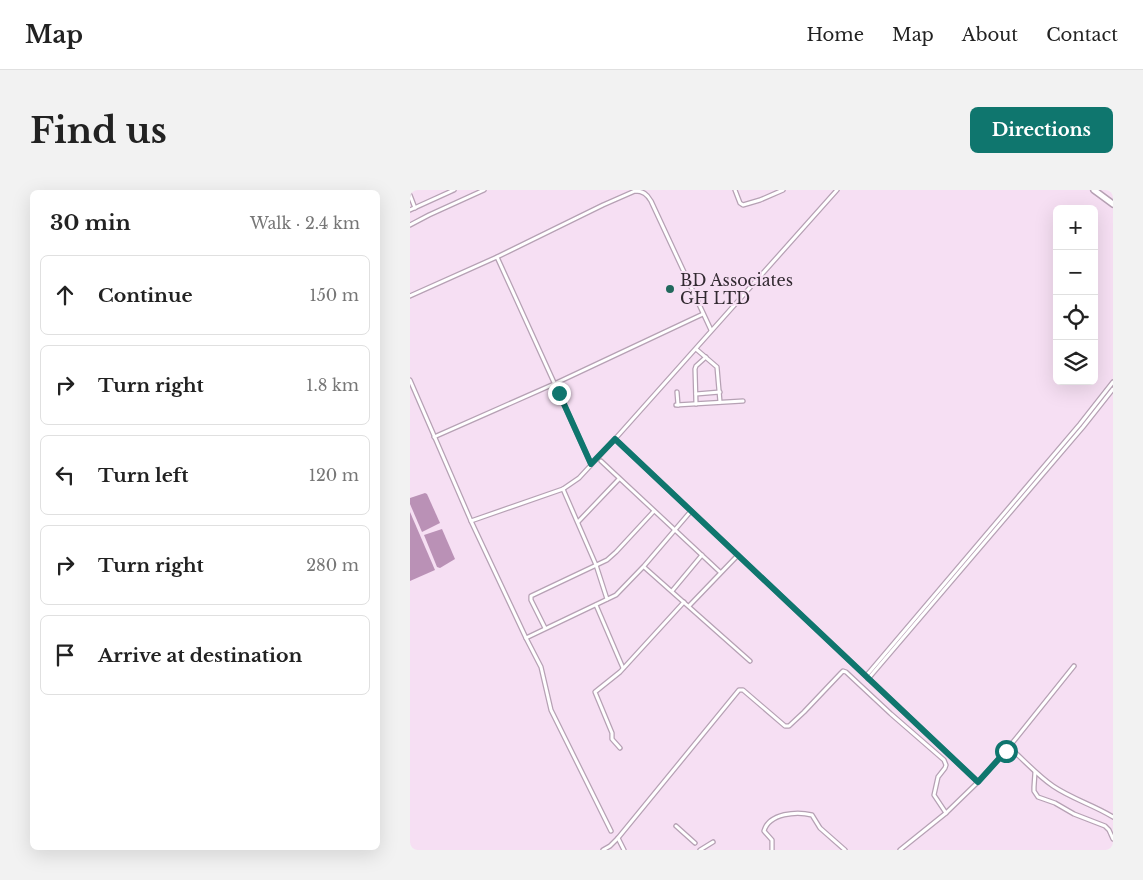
<!DOCTYPE html>
<html lang="en">
<head>
<meta charset="utf-8">
<style>
  body { margin:0; font-family:"Libre Baskerville",serif; background:#f2f2f2; color:#222 }
  .controls { position:absolute; right:15px; top:15px; display:grid; overflow:hidden; border-radius:8px; box-shadow:0 5px 20px #0002 }
  .controls button { width:45px; height:45px; display:grid; place-items:center; padding:0; border:0; border-bottom:1px solid #e0e0e0; background:#fff; color:#222; font:25px sans-serif }
  .stop { position:absolute; width:15px; height:15px; margin:-11px; border:4px solid #0f766e; border-radius:50%; background:#fff }
  .stop.end { background:#0f766e; border-color:#fff; box-shadow:0 1px 5px #0008 }
  .list { margin:0; padding:0; list-style:none }
  h2 { display:flex; justify-content:space-between; align-items:center; height:65px; margin:0; padding:0 20px; font-size:21px }
  h2 small { font-size:16px; font-weight:400; color:#767676 }
  .list li { display:grid; grid-template-columns:32px 1fr auto; gap:15px; align-items:center; box-sizing:border-box; height:80px; margin:0 10px 10px; padding:0 10px; border:1px solid #e0e0e0; border-radius:8px }
  .list b { display:block; font-size:19px; white-space:nowrap }
  .list em { font-size:16px; font-style:normal; color:#767676 }
  .icon { flex:none; width:28px; height:28px; fill:none; stroke:currentColor; stroke-width:2; stroke-linecap:round; stroke-linejoin:round }
  .map { position:relative; flex:none; width:703px; height:660px; overflow:hidden; border-radius:8px }
  header { display:flex; align-items:center; gap:30px; box-sizing:border-box; height:70px; padding:0 25px; background:#fff; border-bottom:1px solid #e0e0e0 }
  header strong { font-size:24px }
  nav { display:flex; gap:28px; margin-inline-start:auto; font-size:18px }
  .intro { display:flex; align-items:center; justify-content:space-between; box-sizing:border-box; height:120px; padding:0 30px }
  h1 { margin:0; font-size:35px }
  .button { padding:12px 22px; border-radius:8px; background:#0f766e; color:#fff; font-size:18px; font-weight:700 }
  main { display:flex; gap:30px; padding:0 30px }
  aside { flex:1; background:#fff; border-radius:8px; box-shadow:0 5px 20px #0002 }
  .map>svg:first-child { display:block }
  .water { fill:#ba91b6 }
  .lines { fill:none; stroke-linecap:round; stroke-linejoin:round }
  .minor-casing { stroke:#b6a1b4; stroke-width:5.5 }
  .highway-casing { stroke:#b6a1b4; stroke-width:8 }
  .minor { stroke:#fff; stroke-width:3 }
  .highway { stroke:#fff; stroke-width:5 }
  .route { stroke:#0f766e; stroke-width:6 }
  .poi-dot { fill:#21685c; stroke:#f6dff3; stroke-width:2 }
  .labels { text-anchor:middle; stroke-width:4; stroke-linejoin:round; paint-order:stroke }
  .poi-label { font-size:16px; fill:#322a31; stroke:#f6dff3; text-anchor:start }
</style>
</head>
<body>
<header>
<strong>Map</strong>
<nav><a>Home</a><a>Map</a><a>About</a><a>Contact</a></nav>
</header>
<div class="intro"><h1>Find us</h1><a class="button">Directions</a></div>
<main>
<aside>
<h2>30 min<small>Walk · 2.4 km</small></h2>
<ul class="list">
<li><svg class="icon" aria-label="ahead" viewBox="0 0 24 24"><path d="M12 20V5M6 11l6-6 6 6"/></svg><div><b>Continue</b></div><em>150 m</em></li>
<li><svg class="icon" aria-label="right" viewBox="0 0 24 24"><path d="M7 20v-9h11M14 6l5 5-5 5"/></svg><div><b>Turn right</b></div><em>1.8 km</em></li>
<li><svg class="icon" aria-label="left" viewBox="0 0 24 24"><path d="M17 20v-9H6M10 6l-5 5 5 5"/></svg><div><b>Turn left</b></div><em>120 m</em></li>
<li><svg class="icon" aria-label="right" viewBox="0 0 24 24"><path d="M7 20v-9h11M14 6l5 5-5 5"/></svg><div><b>Turn right</b></div><em>280 m</em></li>
<li><svg class="icon" aria-label="arrive" viewBox="0 0 24 24"><path d="M6 21V4h12l-3 4 3 4H6"/></svg><div><b>Arrive at destination</b></div></li>
</ul>
</aside>
<div class="map">
<svg width="703" height="660" viewBox="0 0 703 660">
  <rect width="100%" height="100%" fill="#f6dff3"/>
  <g class="water">
    <path d="M15,303l2,1 13,29 -18,9 -12,-28v-6z"/>
    <path d="M0,322l25,58 -25,11z"/>
    <path d="M32,339l13,30 -15,9 -3,-1 -13,-32z"/>
  </g>
  <g class="lines">
    <defs>
      <g id="minor">
        <path d="M325,0l5,13 3,2 17,-5 23,-10"/>
        <path d="M0,5l5,13"/>
        <path d="M0,20l44,-20"/>
        <path d="M0,35l19,-10 55,-25"/>
        <path d="M87,67l94,207"/>
        <path d="M0,106l87,-39 106,-52 32,-14c8,0 12,3 16,10l60,129"/>
        <path d="M286,159l21,18 3,35"/>
        <path d="M0,190l61,141 92,-32 16,-11 36,-39 222,-249"/>
        <path d="M267,202l1,13"/>
        <path d="M286,204l24,-2"/>
        <path d="M286,214l-1,-35 1,-3 10,-9"/>
        <path d="M266,215l67,-4"/>
        <path d="M24,247l120,-53 149,-70"/>
        <path d="M205,249l363,343"/>
        <path d="M191,271l119,111"/>
        <path d="M153,299l33,76 11,34"/>
        <path d="M61,331l55,117 15,29 10,43 60,121"/>
        <path d="M168,332l41,-43"/>
        <path d="M234,377l106,94"/>
        <path d="M262,401l30,-36"/>
        <path d="M186,415l27,63"/>
        <path d="M279,416l49,-51"/>
        <path d="M135,438l-14,-28v-4l76,-36 9,-8 38,-41"/>
        <path d="M116,448l90,-43 28,-29 47,-55"/>
        <path d="M456,486l214,-252 33,-42"/>
        <path d="M458,489l215,-252 30,-38"/>
        <path d="M599,557c15,13 28,28 44,39 19,13 41,19 60,31"/>
        <path d="M210,558l-8,-9v-6l-17,-41 25,-20 64,-70"/>
        <path d="M625,582l-1,15v4l4,6 17,6 19,11 31,12 4,4 4,9"/>
        <path d="M266,636l19,17"/>
        <path d="M208,648l6,12"/>
        <path d="M193,660l7,-4 8,-8 121,-148h4l42,36h4l15,-14 37,-39 2,-2 3,1 45,42 53,46 2,5 -1,3 -7,9 -4,18 12,18"/>
        <path d="M290,660l13,-8"/>
        <path d="M362,660v-10l-8,-9c5,-18 33,-20 48,-16l8,13 25,22"/>
        <path d="M490,660l46,-37 32,-31 31,-35 65,-81"/>
      </g>
      <path id="highway" d="M684,0l19,14"/>
    </defs>
    <use href="#minor" class="minor-casing"/>
    <use href="#highway" class="highway-casing"/>
    <use href="#minor" class="minor"/>
    <use href="#highway" class="highway"/>
  </g>
  <g class="lines">
    <path class="route" d="M149,203l32,71 24,-25 363,343 28,-31"/>
  </g>
  <circle class="poi-dot" cx="260" cy="99" r="5"/>
  <g class="labels">
    <g class="poi-label">
      <text x="270" y="96">BD Associates<tspan x="270" dy="18">GH LTD</tspan></text>
    </g>
  </g>
</svg>
<div class="controls">
<button>+</button>
<button>−</button>
<button><svg class="icon" aria-label="locate" viewBox="0 0 24 24"><circle cx="12" cy="12" r="6"/><path d="M12 2v4M12 18v4M2 12h4M18 12h4"/></svg></button>
<button><svg class="icon" aria-label="layers" viewBox="0 0 24 24"><path d="M12 4l9 5-9 5-9-5zM3 14l9 5 9-5"/></svg></button>
</div>
<div class="stop" style="left:596px;top:561px"></div>
<div class="stop end" style="left:149px;top:203px"></div>
</div>
</main>
</body>
</html>
